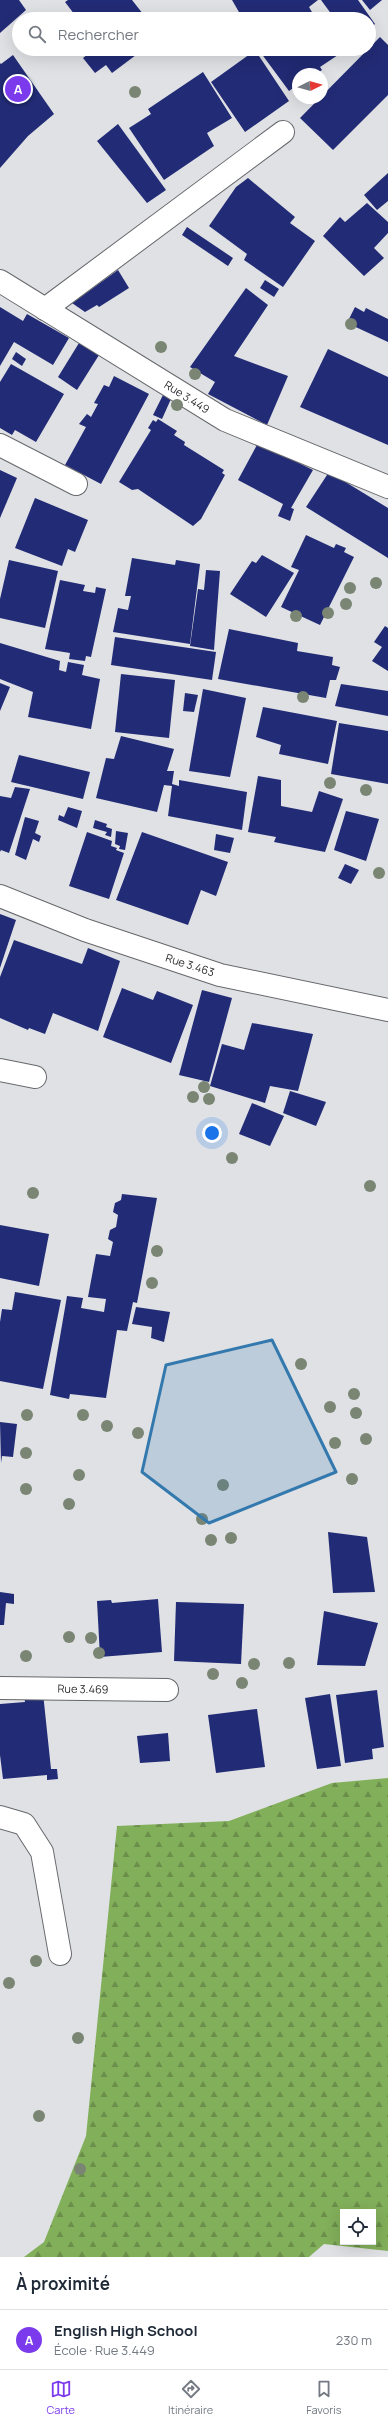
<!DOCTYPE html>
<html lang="fr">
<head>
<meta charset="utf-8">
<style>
  body { margin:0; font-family:Manrope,sans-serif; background:#f2f2f3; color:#1f2937 }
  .controls { position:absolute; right:12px; bottom:12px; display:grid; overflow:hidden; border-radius:0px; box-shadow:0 4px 16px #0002 }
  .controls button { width:36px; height:36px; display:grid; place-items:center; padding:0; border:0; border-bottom:1px solid #e0e1e3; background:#fff; color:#1f2937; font:20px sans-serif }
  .compass { position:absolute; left:292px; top:68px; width:36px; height:36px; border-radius:50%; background:#fff; box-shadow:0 4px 16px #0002; rotate:85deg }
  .you { position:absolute; left:212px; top:1133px; width:14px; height:14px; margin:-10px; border:3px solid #fff; border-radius:50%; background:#1a73e8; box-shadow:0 0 0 6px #1a73e833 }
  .badge { display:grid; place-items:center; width:26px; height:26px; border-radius:50%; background:#7c3aed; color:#fff; font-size:13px; font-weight:700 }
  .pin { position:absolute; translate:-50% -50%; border:2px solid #fff; box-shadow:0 1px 4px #0006 }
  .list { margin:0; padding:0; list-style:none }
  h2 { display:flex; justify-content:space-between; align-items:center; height:52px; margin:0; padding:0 16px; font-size:17px }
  h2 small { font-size:13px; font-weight:400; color:#747a83 }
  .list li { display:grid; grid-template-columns:26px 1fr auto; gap:12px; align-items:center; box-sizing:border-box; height:60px; padding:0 16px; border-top:1px solid #e0e1e3 }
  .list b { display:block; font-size:15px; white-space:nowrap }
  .list p { margin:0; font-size:13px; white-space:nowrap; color:#747a83 }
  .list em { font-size:13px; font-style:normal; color:#747a83 }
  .icon { flex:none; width:22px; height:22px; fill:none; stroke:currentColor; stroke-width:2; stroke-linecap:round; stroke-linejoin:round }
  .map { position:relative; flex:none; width:388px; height:2257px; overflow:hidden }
  .search { position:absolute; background:#fff; box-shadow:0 4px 16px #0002; left:12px; right:12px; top:12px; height:44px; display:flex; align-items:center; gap:10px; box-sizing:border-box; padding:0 14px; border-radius:22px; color:#747a83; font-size:15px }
  .sheet { height:112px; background:#fff }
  nav { display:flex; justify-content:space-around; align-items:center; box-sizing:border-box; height:56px; border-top:1px solid #e0e1e3; background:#fff; font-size:11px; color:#747a83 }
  nav a { display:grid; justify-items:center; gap:2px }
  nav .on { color:#7c3aed }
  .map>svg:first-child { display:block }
  .forest { fill:url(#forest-firs); fill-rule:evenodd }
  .building { fill:#222b75 }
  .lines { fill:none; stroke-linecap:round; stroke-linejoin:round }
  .minor-casing { stroke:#67686c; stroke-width:24 }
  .minor { stroke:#fff; stroke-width:22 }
  .tree { fill:#7a8573 }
  .marked { fill:#3479ae; fill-opacity:0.2; stroke:#3479ae; stroke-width:3; stroke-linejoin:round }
  .labels { text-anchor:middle; stroke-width:4; stroke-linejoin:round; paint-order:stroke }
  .street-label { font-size:11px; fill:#2b2b2d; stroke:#fff }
</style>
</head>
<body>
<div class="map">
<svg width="388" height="2257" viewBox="0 0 388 2257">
  <defs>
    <pattern id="forest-firs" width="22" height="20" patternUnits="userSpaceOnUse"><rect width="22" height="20" fill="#82af5a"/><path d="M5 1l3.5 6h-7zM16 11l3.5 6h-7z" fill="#6b8f4b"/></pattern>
  </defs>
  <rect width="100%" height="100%" fill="#dfe1e5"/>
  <path class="forest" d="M388,1778v473l-64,-7 -15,13h-285l20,-15 42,-106 31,-310 112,-5 103,-38zM343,2212h30v30h-30z"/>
  <g class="building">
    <path d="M0,0h19l7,10 -26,23z"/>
    <path d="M68,0h64l15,19h-69l-13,-17z"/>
    <path d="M232,0h86l-9,7 7,12h-73z"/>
    <path d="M321,0h37l17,24 -6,5v-10h-34z"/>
    <path d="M362,0h20l-12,10z"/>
    <path d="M380,37l8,8v50l-55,55 -33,-32z"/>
    <path d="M84,49h60l-32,24 -6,-8 -11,8 -12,-15 5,-4z"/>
    <path d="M246,49h10l-1,1 34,51 -44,31 -34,-50 39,-28z"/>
    <path d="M258,49h77l3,6 -18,12 2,3 -6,4h-18v14l-2,-2 -7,5z"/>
    <path d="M13,55l41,59 -26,22 -28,32v-105l1,1z"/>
    <path d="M203,72l29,46 -25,15 7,13 -50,34 -35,-52 22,-14 -3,-5z"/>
    <path d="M118,124l48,66 -19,13 -50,-62z"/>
    <path d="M388,173v28l-11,9 -13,-15z"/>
    <path d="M248,178l47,39 -5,6 25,18 -32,46 -39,-27 3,-6 -38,-28 27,-39z"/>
    <path d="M367,203l21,19v11l-14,15 10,10 -20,18 -41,-40 17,-19 5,5z"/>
    <path d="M187,227l46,31 -5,8 -46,-31z"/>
    <path d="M118,270l11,18 -30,19 -2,-2 -12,7 -13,-9z"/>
    <path d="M265,280l14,9 -5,8 -14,-9z"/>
    <path d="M246,288l22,17 -34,51 54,20 -21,49 -59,-31 7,-12 -25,-15z"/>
    <path d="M0,307l23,14 4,-7 42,24 -16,27 -39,-23 -14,24z"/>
    <path d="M355,307l9,5 2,-4 22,11v23l-41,-19z"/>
    <path d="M79,343l20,12 -22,35 -19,-13z"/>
    <path d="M328,349l60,28v68l-88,-38z"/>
    <path d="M16,352l10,7 -4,7 -10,-7z"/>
    <path d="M11,364l53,30 -28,48 -21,-12 -3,5 -12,-7v-46z"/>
    <path d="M114,376l35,18 -48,90 -36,-19 21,-38 -7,-3 8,-10 4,3 7,-13 -4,-1 10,-18 5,2z"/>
    <path d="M163,395l8,4 -9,20 -9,-4z"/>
    <path d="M158,419l19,12 -3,4 11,7 -1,3 40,25 -2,3 3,2 -24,44 -8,7 -55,-37 -6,1 -13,-8 32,-52 -3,-2 5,-8 3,2z"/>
    <path d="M258,443l55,27 -22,38 3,1 -4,12 -12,-5 5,-12 -45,-24z"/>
    <path d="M0,470l17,8 -17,40z"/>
    <path d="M329,472l59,36v50l-82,-51z"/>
    <path d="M35,498l53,22 -13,32 -7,-3 -6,17 -47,-18z"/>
    <path d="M306,535l28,13 2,-4 10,4 -2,4 10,5 -34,68 -39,-18 18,-37 -8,-3z"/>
    <path d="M262,555l32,18 -28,44 -36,-23 22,-33 4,2z"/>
    <path d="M132,558l43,7 1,-5 24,4 -10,80 -77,-12 5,-24 10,2 3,-14h-6z"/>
    <path d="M9,560l49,11 -13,57 -45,-10v-19z"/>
    <path d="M206,570l14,1 -6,79 -24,-4 8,-57 6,1z"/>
    <path d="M60,580l25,5 -2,6 12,2 1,-6 10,2 -15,68 -5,-1 -1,5 -16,-2 1,-6 -25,-4z"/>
    <path d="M385,626l3,2v43l-16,-10 10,-14 -8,-5z"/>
    <path d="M229,629l69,14 -1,8 36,6 -1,8 8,2 -4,13h-6l-4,18 -108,-19z"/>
    <path d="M115,637l101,15 -4,28 -101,-15z"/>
    <path d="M0,643l60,18 -1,9 7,2 2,-10 16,3 -2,10 18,4 -9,50 -63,-12 5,-25 -33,-13z"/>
    <path d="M121,674l54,6 -6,58 -54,-6z"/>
    <path d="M0,683l10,4 -10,24z"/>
    <path d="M341,684l47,7v25l-53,-10z"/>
    <path d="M203,689l43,9 -16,79 -41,-6z"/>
    <path d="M185,693l13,2 -4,17 -11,-1z"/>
    <path d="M263,707l74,14 -9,43 -49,-10 2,-9 -25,-8z"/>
    <path d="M339,723l49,8v53l-57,-10z"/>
    <path d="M121,736l53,13 -7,22h7l-2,13 7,2v-6l68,12 -5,38 -74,-14 4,-30 -8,-1 -7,27 -61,-14 10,-40 8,1z"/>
    <path d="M19,755l71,17 -7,27 -72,-17z"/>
    <path d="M258,776l23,4v26l31,6 7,-21 24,8 -18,53 -51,-10 2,-5 -28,-5z"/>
    <path d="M15,787l15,2 -21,64 -8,-3 -1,2v-56l11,2z"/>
    <path d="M68,807l14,4 -5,17 -19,-8 1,-5 5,2z"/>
    <path d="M346,811l33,8 -13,42 -32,-11z"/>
    <path d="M25,817l14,4 -4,12 6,3 -2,6 -6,-3 -7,21 -11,-5z"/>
    <path d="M95,820l12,4 -1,3 6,2 -1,8 -6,-2 2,-3 -14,-4z"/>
    <path d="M116,831l12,2 -3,17 -6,-1 1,-3 -5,-2z"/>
    <path d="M87,832l25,9 -1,5 6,2 -1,2 8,3 -15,46 -40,-13z"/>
    <path d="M142,832l86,30 -12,34 -15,-6 -13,35 -72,-25z"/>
    <path d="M216,834l18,4 -4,15 -16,-3z"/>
    <path d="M345,864l14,6 -8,14 -13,-6z"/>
    <path d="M0,914l16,6 -16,48z"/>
    <path d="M14,940l68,24 6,-16 32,13 -22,70 -45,-18 -8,21 -16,-6 -1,2 -28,-12v-41z"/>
    <path d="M122,988l31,12 4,-9 36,14 -22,58 -68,-26z"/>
    <path d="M202,990l30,8 -23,84 -30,-7z"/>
    <path d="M252,1023l61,11 -15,57 -28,-5 -5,17 -55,-17 12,-42 22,6z"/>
    <path d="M290,1091l36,11 -10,24 -33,-13z"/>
    <path d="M252,1103l32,13 -14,30 -31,-12z"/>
    <path d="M122,1194l35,4 -20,105 -4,-1 -6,29 -10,-1 -11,68 -36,-4 -1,5 -19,-4 17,-99 16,2 -2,10 23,4 2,-13 -18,-2 8,-43 14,2 3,-14 -5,-3 2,-9 6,-3 2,-12 -5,-3 2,-9 6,-3z"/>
    <path d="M0,1225l49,9 -10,52 -39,-8z"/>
    <path d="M15,1292l46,8 -18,89 -43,-8v-59l2,-13 10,1z"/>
    <path d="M136,1307l34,5 -6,30 -13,-4 1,-11 -20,-3z"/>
    <path d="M0,1422l17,2 -4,33 -11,-1 -1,7z"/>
    <path d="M328,1532l39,5 8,55 -42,1z"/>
    <path d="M0,1592l14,2v10l-8,-1 -2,22h-4z"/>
    <path d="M158,1599l4,53 -62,5 -3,-56 14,-1 1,3z"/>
    <path d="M176,1602l68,2 -3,60 -67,-3z"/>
    <path d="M324,1611l54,12 -13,43 -48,-1z"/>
    <path d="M377,1690l7,57 -12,2 1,10 -28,4 -9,-68z"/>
    <path d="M43,1693l8,76h6l1,10 -11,1v-5l-44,4 -3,-24v-51l25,-2 -1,-7z"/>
    <path d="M330,1694l11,72 -24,3 -12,-71z"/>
    <path d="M257,1709l8,58 -49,6 -8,-58z"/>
    <path d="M168,1733l2,28 -30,2 -3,-27z"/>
  </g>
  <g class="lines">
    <defs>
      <g id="minor">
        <path d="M0,281l225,139 163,67"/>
        <path d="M45,309l238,-177"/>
        <path d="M0,445l76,39"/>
        <path d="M0,896l85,34 135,45 168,35"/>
        <path d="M0,1070l35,7"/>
        <path d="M0,1688l167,2"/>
        <path d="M0,1817l24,7 18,28 18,102"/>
      </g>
    </defs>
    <use href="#minor" class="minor-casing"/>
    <use href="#minor" class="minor"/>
  </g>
  <g class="tree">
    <circle cx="135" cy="92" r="6"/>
    <circle cx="351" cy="324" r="6"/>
    <circle cx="161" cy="347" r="6"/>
    <circle cx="195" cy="374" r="6"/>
    <circle cx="177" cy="405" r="6"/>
    <circle cx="376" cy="583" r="6"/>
    <circle cx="350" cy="588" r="6"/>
    <circle cx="346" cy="604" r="6"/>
    <circle cx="328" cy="613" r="6"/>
    <circle cx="296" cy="616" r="6"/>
    <circle cx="303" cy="697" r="6"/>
    <circle cx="330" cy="783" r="6"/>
    <circle cx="366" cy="790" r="6"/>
    <circle cx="379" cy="873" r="6"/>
    <circle cx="204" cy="1087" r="6"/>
    <circle cx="193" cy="1097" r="6"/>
    <circle cx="209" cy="1099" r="6"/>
    <circle cx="232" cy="1158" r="6"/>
    <circle cx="370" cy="1186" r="6"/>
    <circle cx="33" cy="1193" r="6"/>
    <circle cx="157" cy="1251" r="6"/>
    <circle cx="152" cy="1283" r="6"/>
    <circle cx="301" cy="1364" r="6"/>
    <circle cx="354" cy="1394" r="6"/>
    <circle cx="330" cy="1407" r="6"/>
    <circle cx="356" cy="1413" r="6"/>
    <circle cx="27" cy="1415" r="6"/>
    <circle cx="83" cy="1415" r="6"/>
    <circle cx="107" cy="1426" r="6"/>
    <circle cx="138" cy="1433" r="6"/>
    <circle cx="366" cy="1439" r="6"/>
    <circle cx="335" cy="1443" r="6"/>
    <circle cx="26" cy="1453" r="6"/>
    <circle cx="79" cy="1475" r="6"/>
    <circle cx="352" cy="1479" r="6"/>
    <circle cx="223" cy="1485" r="6"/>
    <circle cx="26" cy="1489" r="6"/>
    <circle cx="69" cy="1504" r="6"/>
    <circle cx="202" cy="1519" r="6"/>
    <circle cx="231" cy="1538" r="6"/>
    <circle cx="211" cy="1540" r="6"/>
    <circle cx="69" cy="1637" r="6"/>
    <circle cx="91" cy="1638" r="6"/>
    <circle cx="99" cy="1653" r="6"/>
    <circle cx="26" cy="1656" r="6"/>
    <circle cx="289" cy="1663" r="6"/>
    <circle cx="254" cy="1664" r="6"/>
    <circle cx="213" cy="1674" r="6"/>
    <circle cx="242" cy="1683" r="6"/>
    <circle cx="36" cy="1961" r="6"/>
    <circle cx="9" cy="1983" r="6"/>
    <circle cx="78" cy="2038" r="6"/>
    <circle cx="39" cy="2116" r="6"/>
    <circle cx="80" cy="2169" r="6"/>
  </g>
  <path class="marked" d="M272,1340l64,132 -127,51 -67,-51 24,-107z"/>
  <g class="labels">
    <g class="street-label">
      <text transform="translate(187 397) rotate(32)" y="4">Rue 3.449</text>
      <text transform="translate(190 965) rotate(18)" y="4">Rue 3.463</text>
      <text transform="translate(83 1689) rotate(1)" y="4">Rue 3.469</text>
    </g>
  </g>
</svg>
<div class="controls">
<button><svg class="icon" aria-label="locate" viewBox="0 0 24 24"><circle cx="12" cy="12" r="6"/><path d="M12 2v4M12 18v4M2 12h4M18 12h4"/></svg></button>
</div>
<svg class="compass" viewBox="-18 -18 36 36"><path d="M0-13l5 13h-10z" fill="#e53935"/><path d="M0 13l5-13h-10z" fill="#747a83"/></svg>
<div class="you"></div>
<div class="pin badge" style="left:18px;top:89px">A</div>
<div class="search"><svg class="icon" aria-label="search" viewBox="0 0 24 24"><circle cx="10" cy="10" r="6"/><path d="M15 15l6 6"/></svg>Rechercher</div>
</div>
<section class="sheet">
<h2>À proximité<small></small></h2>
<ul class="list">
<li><span class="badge">A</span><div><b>English High School</b><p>École · Rue 3.449</p></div><em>230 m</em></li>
</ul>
</section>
<nav>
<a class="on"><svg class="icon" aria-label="map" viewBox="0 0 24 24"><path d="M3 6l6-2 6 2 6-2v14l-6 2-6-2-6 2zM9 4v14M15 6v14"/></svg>Carte</a>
<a><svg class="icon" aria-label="directions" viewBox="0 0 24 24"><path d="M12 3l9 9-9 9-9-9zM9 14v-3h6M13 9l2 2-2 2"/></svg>Itinéraire</a>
<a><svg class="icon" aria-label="saved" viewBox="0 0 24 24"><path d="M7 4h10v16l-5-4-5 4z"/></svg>Favoris</a>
</nav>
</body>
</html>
